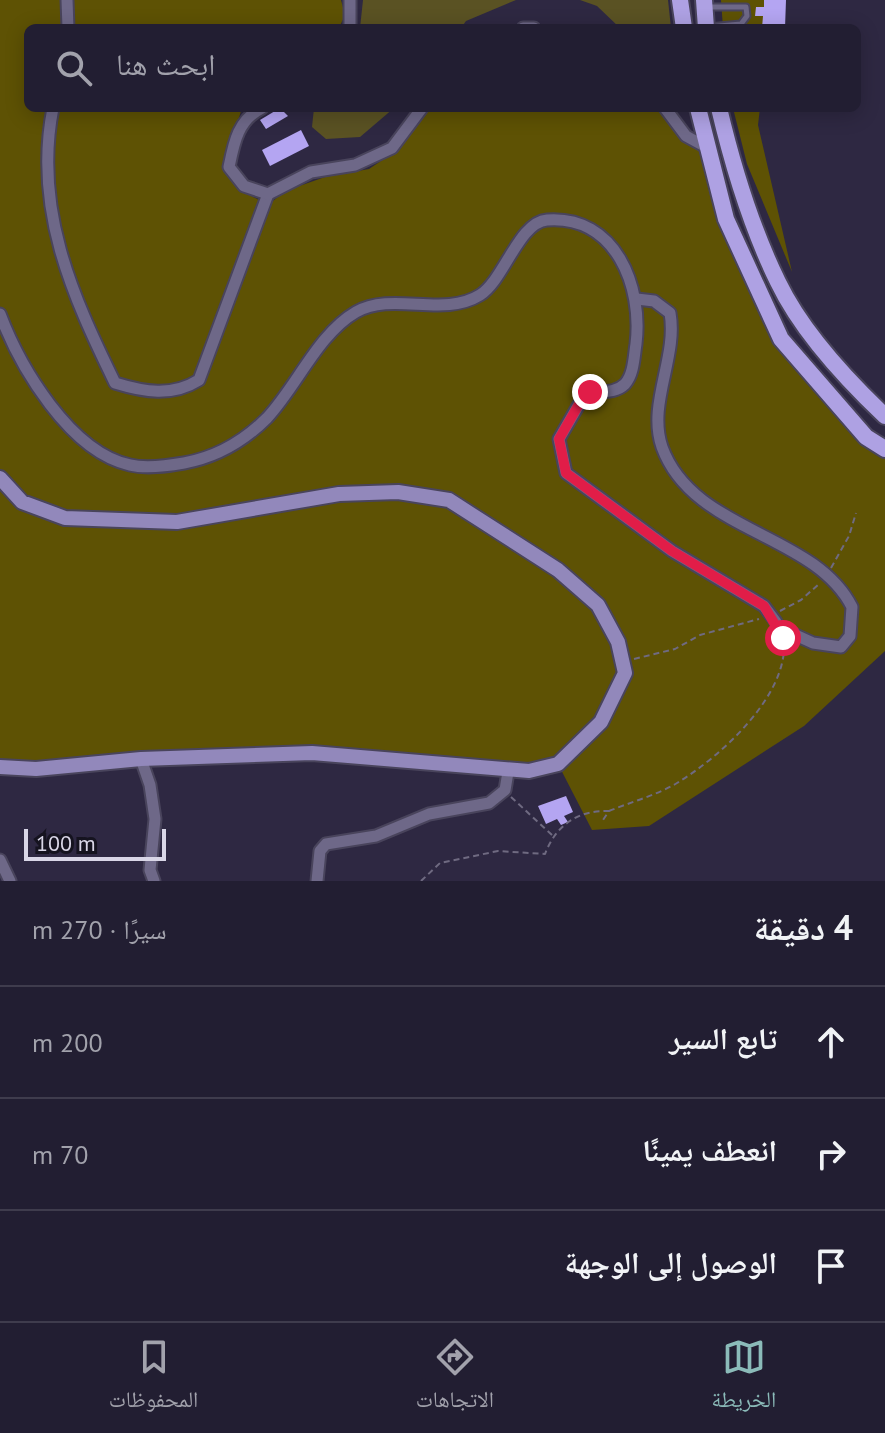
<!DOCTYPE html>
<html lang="ar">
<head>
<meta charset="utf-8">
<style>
  body { margin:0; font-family:"PT Sans","Noto Naskh Arabic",sans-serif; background:#2e2b3e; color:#f1f3f6; direction:rtl }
  .scale { position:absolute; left:24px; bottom:20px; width:142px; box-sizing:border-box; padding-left:8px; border:4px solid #d9d6e7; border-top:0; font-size:22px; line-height:28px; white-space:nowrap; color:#d9d6e7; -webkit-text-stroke:6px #15131f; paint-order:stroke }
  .stop { position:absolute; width:24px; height:24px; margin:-18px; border:6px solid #e11d48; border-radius:50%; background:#fff }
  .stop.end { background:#e11d48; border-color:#fff; box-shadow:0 2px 8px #0008 }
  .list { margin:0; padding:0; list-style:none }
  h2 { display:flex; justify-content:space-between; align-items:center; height:104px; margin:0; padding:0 32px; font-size:34px }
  h2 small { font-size:26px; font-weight:400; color:#a2a2ac }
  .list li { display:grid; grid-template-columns:52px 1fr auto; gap:24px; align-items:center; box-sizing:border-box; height:112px; padding:0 32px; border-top:2px solid #3f3c4d }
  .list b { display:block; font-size:30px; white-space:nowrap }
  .list em { font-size:26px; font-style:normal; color:#a2a2ac }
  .icon { flex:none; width:44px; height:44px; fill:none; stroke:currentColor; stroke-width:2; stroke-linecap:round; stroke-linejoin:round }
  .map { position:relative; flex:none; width:885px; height:881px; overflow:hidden; direction:ltr }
  .search { position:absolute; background:#221e32; box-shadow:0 4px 20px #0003; left:24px; right:24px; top:24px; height:88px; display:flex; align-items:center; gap:20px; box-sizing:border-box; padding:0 28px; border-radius:12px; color:#a2a2ac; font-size:30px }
  .sheet { height:440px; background:#221e32 }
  nav { display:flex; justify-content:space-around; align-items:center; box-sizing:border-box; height:112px; border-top:2px solid #3f3c4d; background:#221e32; font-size:22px; color:#a2a2ac }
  nav a { display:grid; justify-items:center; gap:4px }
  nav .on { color:#8bbbb9 }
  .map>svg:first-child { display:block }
  .green { fill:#5a5223 }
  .forest { fill:#5e5204 }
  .building { fill:#b4a5f2 }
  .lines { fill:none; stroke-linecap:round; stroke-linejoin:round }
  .lane-casing { stroke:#49445c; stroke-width:9 }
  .street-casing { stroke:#49445c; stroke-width:15 }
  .secondary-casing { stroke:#49445c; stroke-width:18 }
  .primary-casing { stroke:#49445c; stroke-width:20 }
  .path { stroke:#6f6a81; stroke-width:2; stroke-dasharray:6 4; stroke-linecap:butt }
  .lane { stroke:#6e6888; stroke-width:5 }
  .street { stroke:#6e6888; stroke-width:11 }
  .secondary { stroke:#9288bb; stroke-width:14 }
  .primary { stroke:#aea1e3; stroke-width:16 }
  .route { stroke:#e11d48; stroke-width:10 }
</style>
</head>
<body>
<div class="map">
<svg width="885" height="881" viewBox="0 0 885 881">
  <rect width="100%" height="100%" fill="#2e2842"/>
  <g class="green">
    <path d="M363,0h153l-50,21 -5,7h-101z"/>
    <path d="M580,0h88l3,28h-51l-23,-22z"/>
    <path d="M314,108h80l-34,29 -34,2 -14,-12z"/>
  </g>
  <g class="forest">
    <path d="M0,0h341l4,15 -6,13h-311v80h214l-19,62 14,18 31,17 17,-14 40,-14 44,-8 25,-17 32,-44h239l21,28 22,12 25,87 48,104 104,110v202l-81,75 -155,100 -57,4 -34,-66 -29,7 -217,-18 -312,14z"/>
    <path d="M721,0h54l-4,28h-48z"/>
    <path d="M733,108h27l-2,17 34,147 -45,-108z"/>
  </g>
  <g class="building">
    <path d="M764,0h22l-1,28h-23l1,-12h-8l1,-9h8z"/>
    <path d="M280,108l8,8 -22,13 -6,-9z"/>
    <path d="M301,130l8,16 -39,20 -8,-16z"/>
    <path d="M566,796l7,16 -9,4 4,6 -7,3 -4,-6 -11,5 -8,-18z"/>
  </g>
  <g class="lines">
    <defs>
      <path id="lane" d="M708,27l33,-3 6,-8 -1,-9h-37"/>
      <g id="street">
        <path d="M67,0l1,28"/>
        <path d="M350,0v28"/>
        <path d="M523,28h11"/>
        <path d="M53,108c-20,100 19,187 62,275 29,9 57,14 84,-3l69,-186"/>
        <path d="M262,108c-24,12 -28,34 -33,59l15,19 24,8 43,-22 44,-7 37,-17 30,-40"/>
        <path d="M665,108l21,28 22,12"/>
        <path d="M637,299l17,2 16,12c8,44 -23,91 -8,134 31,86 152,85 190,160l-2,29 -9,11 -28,-4 -35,-16"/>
        <path d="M0,314c20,53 70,138 130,151 17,4 37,1 54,-2 33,-6 59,-21 83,-45 30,-32 51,-84 89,-106 37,-21 87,6 124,-17 24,-15 39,-73 67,-75 69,-5 96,67 89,124 -2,12 -2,30 -11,40 -11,11 -27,6 -40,10l-26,45 7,34 106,78 92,55 12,16"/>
        <path d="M141,759l9,26 5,34 -5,51 4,11"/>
        <path d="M0,860l10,21"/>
        <path d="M317,881l3,-30 6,-7 50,-8 53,-22 60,-11 16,-13 3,-18"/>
      </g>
      <path id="secondary" d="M0,478l22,24 43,16 112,4 162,-28 59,-2 51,8 109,70 40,35 20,37 7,31 -24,49 -43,42 -29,7 -217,-18 -171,6 -105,10 -36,-2"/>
      <g id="primary">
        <path d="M680,0l4,28"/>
        <path d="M704,0l2,28"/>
        <path d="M698,108l28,111 55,120 85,98 19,12"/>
        <path d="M719,108c14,59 32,119 59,174 23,48 69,98 107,134"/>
      </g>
    </defs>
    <use href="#lane" class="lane-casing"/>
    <use href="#street" class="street-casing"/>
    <use href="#secondary" class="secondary-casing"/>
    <use href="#primary" class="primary-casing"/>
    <g class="path">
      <path d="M831,568l18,-32 7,-23"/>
      <path d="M780,611l21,-11 19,-17"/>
      <path d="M634,659l41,-10 25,-14 59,-16"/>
      <path d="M511,797l41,38"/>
      <path d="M609,811c22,-9 48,-16 68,-28 43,-26 111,-87 107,-142"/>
      <path d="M421,881l19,-18 58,-12 47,3c11,-29 33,-44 64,-43l-6,9"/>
    </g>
    <use href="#lane" class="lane"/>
    <use href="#street" class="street"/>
    <use href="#secondary" class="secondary"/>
    <use href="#primary" class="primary"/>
  </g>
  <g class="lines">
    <path class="route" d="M590,392l-8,7 -23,40 7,34 106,78 92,55 19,32"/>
  </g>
</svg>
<div class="scale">100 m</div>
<div class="stop" style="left:783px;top:638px"></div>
<div class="stop end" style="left:590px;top:392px"></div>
<div class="search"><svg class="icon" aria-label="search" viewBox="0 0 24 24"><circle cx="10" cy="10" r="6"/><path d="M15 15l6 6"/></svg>ابحث هنا</div>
</div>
<section class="sheet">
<h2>4 دقيقة<small>سيرًا · 270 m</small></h2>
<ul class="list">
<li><svg class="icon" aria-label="ahead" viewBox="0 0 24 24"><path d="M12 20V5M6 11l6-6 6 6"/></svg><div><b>تابع السير</b></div><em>200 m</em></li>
<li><svg class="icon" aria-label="right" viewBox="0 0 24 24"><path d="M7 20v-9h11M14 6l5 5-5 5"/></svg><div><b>انعطف يمينًا</b></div><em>70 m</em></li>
<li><svg class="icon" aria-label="arrive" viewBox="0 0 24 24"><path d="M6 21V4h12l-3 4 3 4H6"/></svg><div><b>الوصول إلى الوجهة</b></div></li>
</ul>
</section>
<nav>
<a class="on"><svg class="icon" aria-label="map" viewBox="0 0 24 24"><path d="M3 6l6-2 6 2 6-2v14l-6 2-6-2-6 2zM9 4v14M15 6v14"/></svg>الخريطة</a>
<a><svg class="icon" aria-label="directions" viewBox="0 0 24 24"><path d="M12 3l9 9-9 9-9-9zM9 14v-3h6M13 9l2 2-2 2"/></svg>الاتجاهات</a>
<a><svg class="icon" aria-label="saved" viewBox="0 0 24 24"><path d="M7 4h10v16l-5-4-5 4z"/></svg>المحفوظات</a>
</nav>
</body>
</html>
